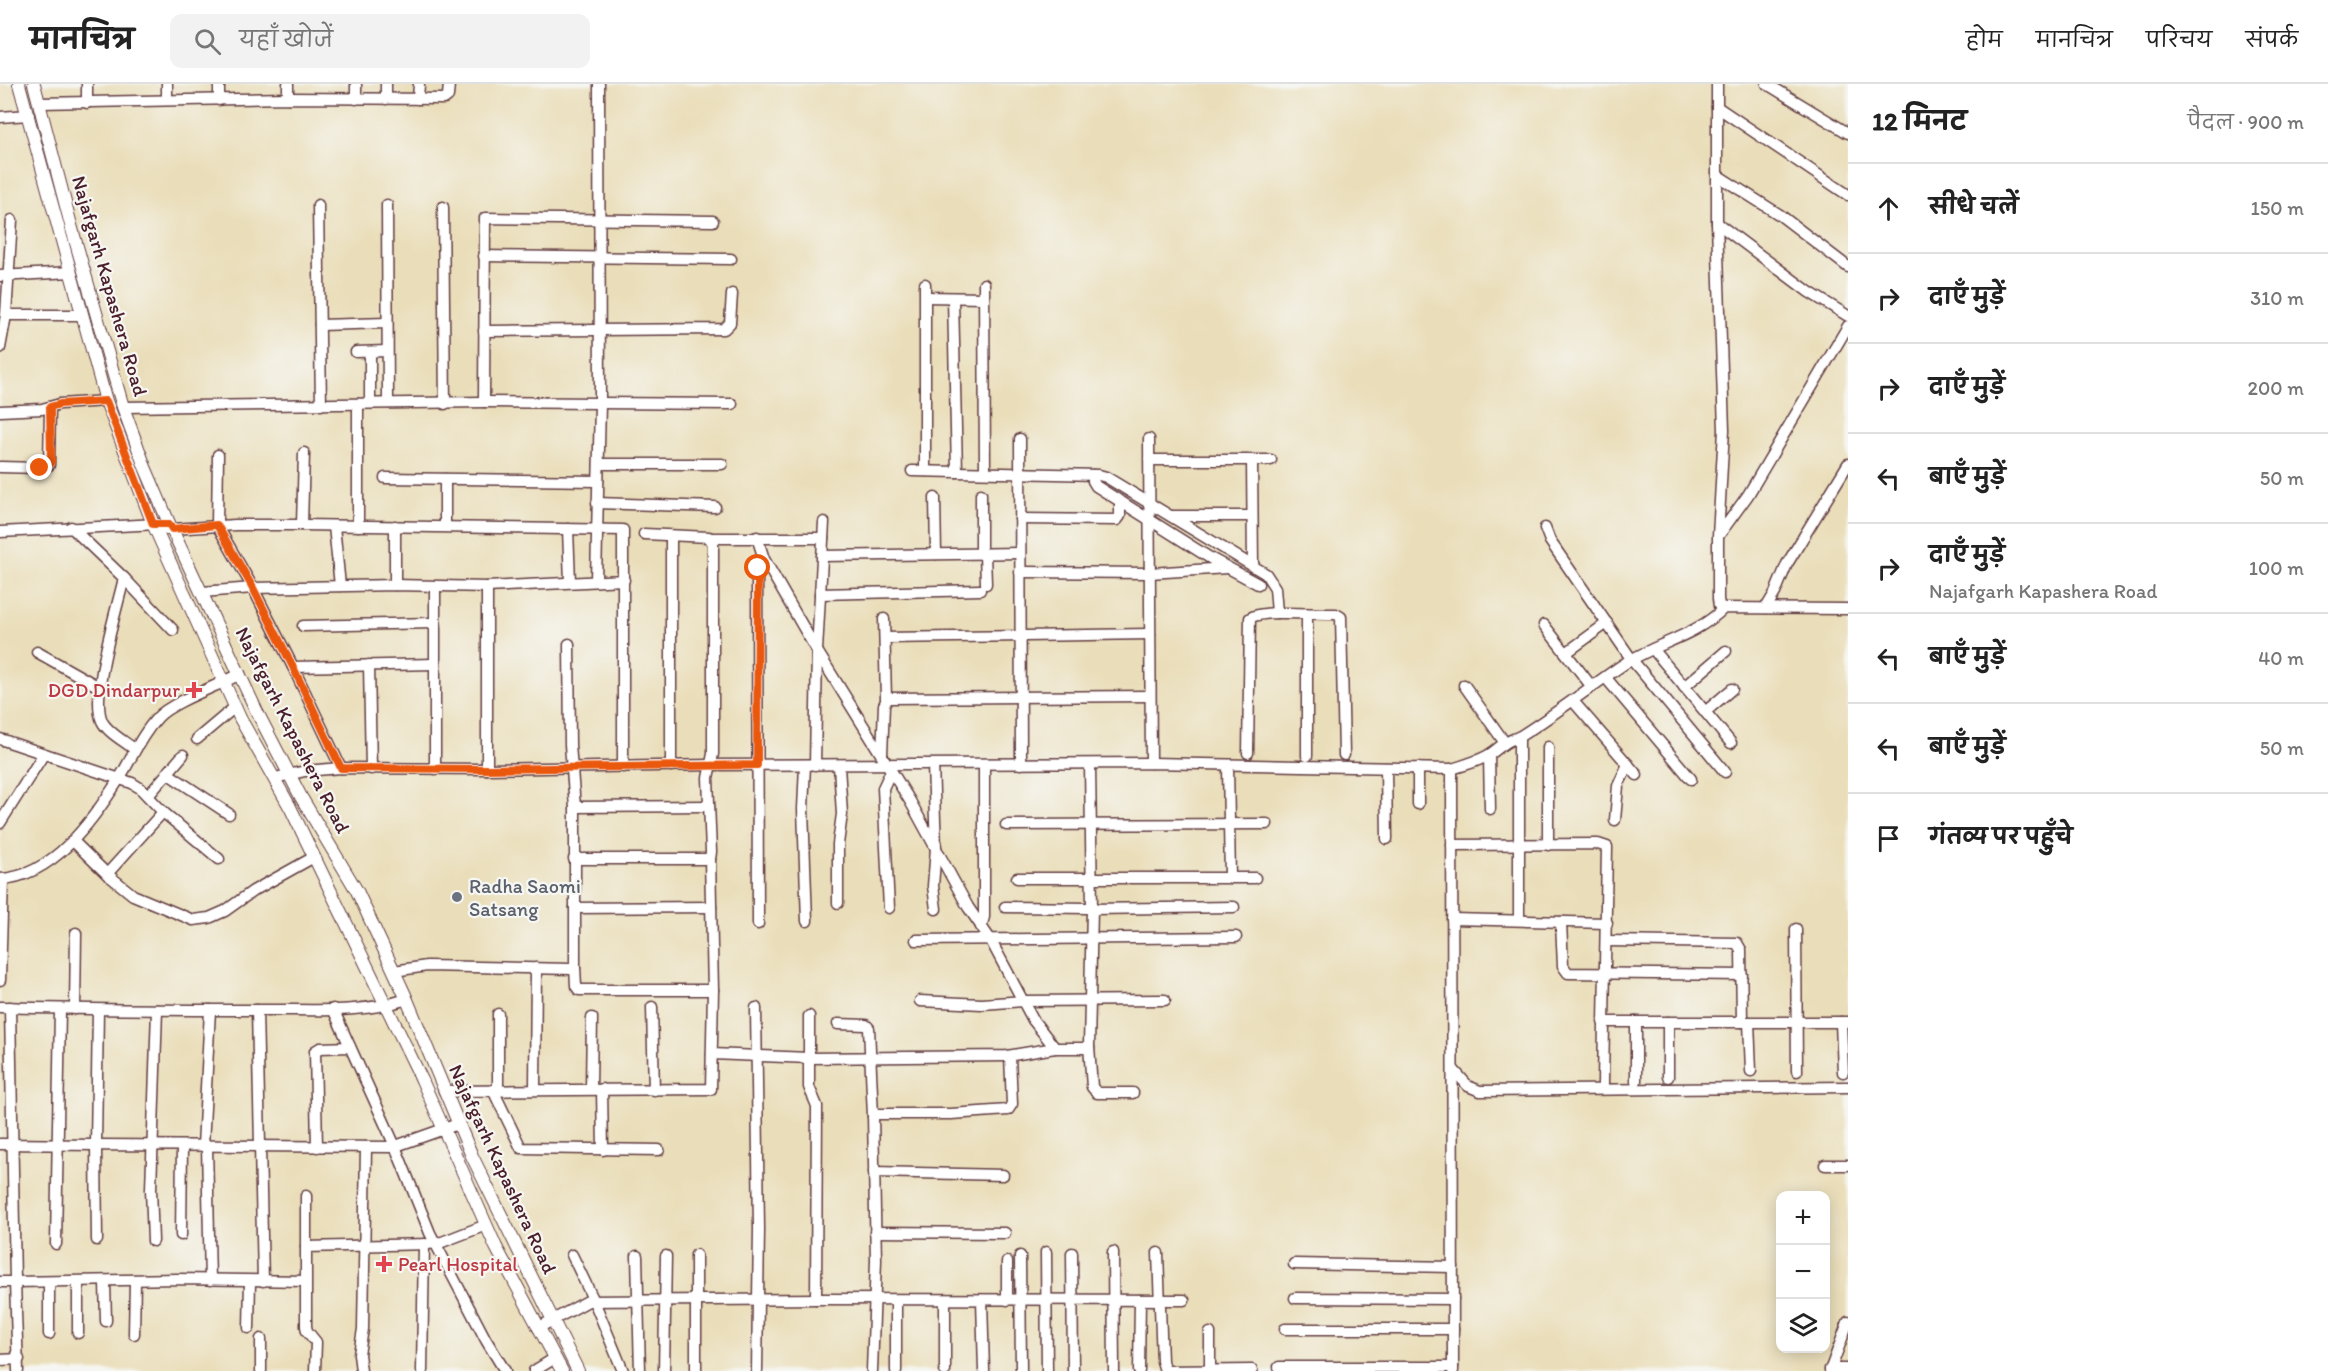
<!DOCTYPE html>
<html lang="hi">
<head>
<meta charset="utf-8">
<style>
  body { margin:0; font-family:Itim,"Playpen Sans Deva",sans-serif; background:#f2f2f2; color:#222 }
  .controls { position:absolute; right:18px; bottom:18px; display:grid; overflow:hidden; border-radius:12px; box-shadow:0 3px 15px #0003 }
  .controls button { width:54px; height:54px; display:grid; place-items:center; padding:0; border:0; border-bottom:2px solid #e0e0e0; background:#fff; color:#222; font:30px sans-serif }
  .stop { position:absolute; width:18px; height:18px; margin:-14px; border:4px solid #ea580c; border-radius:50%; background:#fff }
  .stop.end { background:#ea580c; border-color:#fff; box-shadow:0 2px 6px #0008 }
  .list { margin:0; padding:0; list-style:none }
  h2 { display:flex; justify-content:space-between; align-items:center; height:78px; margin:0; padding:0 24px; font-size:26px }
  h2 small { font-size:20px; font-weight:400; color:#767676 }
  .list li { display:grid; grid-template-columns:39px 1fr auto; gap:18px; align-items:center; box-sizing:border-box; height:90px; padding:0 24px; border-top:2px solid #e0e0e0 }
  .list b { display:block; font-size:22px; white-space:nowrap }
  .list p { margin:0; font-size:20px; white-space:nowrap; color:#767676 }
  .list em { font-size:20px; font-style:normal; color:#767676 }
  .icon { flex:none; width:33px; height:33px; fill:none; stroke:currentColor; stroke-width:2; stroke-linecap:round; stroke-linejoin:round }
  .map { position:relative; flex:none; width:1848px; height:1287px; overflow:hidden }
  header { display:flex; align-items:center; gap:36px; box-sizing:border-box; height:84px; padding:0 30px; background:#fff; border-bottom:2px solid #e0e0e0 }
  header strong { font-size:28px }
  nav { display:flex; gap:33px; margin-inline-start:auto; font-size:21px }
  .search { width:420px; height:54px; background:#f2f2f2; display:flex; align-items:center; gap:15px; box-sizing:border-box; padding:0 21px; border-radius:12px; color:#767676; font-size:22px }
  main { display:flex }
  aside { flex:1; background:#fff }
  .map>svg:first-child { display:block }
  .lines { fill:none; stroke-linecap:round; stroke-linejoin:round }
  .minor-casing { stroke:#623c40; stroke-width:13 }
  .major-casing { stroke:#623c40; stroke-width:14 }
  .minor { stroke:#fff; stroke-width:10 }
  .major { stroke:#fff; stroke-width:12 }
  .route { stroke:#ea580c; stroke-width:8 }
  .health-dot { fill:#e0444e; stroke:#f6f6f2; stroke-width:2 }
  .worship-dot { fill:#6b7280; stroke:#f6f6f2; stroke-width:2 }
  .labels { text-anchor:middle; stroke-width:4.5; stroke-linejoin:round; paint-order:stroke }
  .street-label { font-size:20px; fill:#4a1f2b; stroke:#f6f6f2 }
  .health-label { font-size:20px; fill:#be3a42; stroke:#f6f6f2; text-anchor:end }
  .worship-label { font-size:20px; fill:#5b616d; stroke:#f6f6f2; text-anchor:start }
</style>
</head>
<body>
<header>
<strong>मानचित्र</strong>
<div class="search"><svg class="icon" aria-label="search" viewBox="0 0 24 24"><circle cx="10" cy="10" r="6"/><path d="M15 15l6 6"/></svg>यहाँ खोजें</div>
<nav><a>होम</a><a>मानचित्र</a><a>परिचय</a><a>संपर्क</a></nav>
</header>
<main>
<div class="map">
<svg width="1848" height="1287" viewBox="0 0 1848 1287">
  <rect width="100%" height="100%" fill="#f6f6f2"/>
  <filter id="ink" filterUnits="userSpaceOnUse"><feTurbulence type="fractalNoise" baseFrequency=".0167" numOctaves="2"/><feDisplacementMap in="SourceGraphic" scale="12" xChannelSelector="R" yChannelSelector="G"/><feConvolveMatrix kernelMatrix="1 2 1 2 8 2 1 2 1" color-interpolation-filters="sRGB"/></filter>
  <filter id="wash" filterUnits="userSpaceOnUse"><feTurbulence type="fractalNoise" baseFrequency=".008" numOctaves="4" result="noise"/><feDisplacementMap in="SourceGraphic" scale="24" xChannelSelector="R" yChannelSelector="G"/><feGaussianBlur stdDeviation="1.35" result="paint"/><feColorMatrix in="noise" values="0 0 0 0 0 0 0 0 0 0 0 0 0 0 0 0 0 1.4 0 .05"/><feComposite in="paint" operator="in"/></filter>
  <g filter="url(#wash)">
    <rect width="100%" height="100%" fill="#eadeba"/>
  </g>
  <g filter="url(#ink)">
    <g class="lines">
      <defs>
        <g id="minor">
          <path d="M87,0v19"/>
          <path d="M167,0v16"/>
          <path d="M219,0v16"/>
          <path d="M288,0v14"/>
          <path d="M1717,0v139l7,207 -6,106v63l1,7 5,2"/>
          <path d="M1767,0l81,49"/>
          <path d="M356,15v-15"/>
          <path d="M386,15v-15"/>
          <path d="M418,15l1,-15"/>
          <path d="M40,19l248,-5 156,1 4,-3 1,-12"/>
          <path d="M1717,23l131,88"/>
          <path d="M0,33l29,-2"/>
          <path d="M1717,91l63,40 68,52"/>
          <path d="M318,121l3,200"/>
          <path d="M387,121l1,198"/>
          <path d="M443,123l2,197"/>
          <path d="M1717,139l92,69 39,24"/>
          <path d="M484,172l247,3"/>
          <path d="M0,192l71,-4"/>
          <path d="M984,200l1,188"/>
          <path d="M926,213l58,1"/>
          <path d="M953,214l4,174"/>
          <path d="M6,231h75"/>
          <path d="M320,241l67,-2"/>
          <path d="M484,247l240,-2 6,-6 2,-29"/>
          <path d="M0,264l6,-33 6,-95"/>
          <path d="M356,268l31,-1"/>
          <path d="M484,318l1,-184 228,3"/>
          <path d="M370,319v-51"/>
          <path d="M358,320v122"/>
          <path d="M123,323l361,-5 248,2"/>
          <path d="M0,327l42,-2 18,-5 46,-3"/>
          <path d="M1020,355l1,325"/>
          <path d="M1149,355l2,324"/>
          <path d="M218,371l-1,70 36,63 40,79"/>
          <path d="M1150,376h121"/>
          <path d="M1252,376l1,107"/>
          <path d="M599,380h123"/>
          <path d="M0,383l40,1 9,-3 1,-58"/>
          <path d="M912,387l187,4 7,2 160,97 9,14 2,25"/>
          <path d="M925,387v-187"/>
          <path d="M1093,391v6l3,5 114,72 48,26"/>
          <path d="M385,394l213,3"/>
          <path d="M981,410v60"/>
          <path d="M935,414l1,56"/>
          <path d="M597,419l118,4"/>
          <path d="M1172,432h80"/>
          <path d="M1020,435l97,1 3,-4v-15"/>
          <path d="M302,441l2,-72"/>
          <path d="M334,442l6,60"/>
          <path d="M445,442v-47"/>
          <path d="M71,443l53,51c-7,31 -34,117 -22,143 5,11 22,20 32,28"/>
          <path d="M1545,444l5,13 82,119 93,112"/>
          <path d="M568,445l2,53"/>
          <path d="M156,446l79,-5h67l321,5v237"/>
          <path d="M0,448l158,-8"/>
          <path d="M1719,451l29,-40 100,-169"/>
          <path d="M671,453v229"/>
          <path d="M757,453l7,22 53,92 93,150 58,106 22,32 43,81 22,28"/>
          <path d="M710,454h113"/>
          <path d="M985,470l1,30"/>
          <path d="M822,472l198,-3"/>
          <path d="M1020,488l130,1 77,-5"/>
          <path d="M124,494l49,52"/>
          <path d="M596,497l4,-178 -1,-319"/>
          <path d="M395,501v-59"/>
          <path d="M435,503v182"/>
          <path d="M487,503v182"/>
          <path d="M202,508l51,-4 142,-3 92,2 137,-7"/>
          <path d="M820,510l160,-4"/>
          <path d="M1766,524l9,-15 12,-29 61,-100"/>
          <path d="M1307,531v141"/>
          <path d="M884,535l2,80"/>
          <path d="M1544,541l48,62"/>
          <path d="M303,542l130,-3"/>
          <path d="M885,554l265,-4"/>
          <path d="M1653,565l78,94"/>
          <path d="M37,568l62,35"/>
          <path d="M1566,569l41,-30"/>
          <path d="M369,581l2,104"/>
          <path d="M1606,594l85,101"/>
          <path d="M1464,601l41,58"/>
          <path d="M1684,603l42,-36"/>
          <path d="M1573,617l64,74"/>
          <path d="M1705,628l27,-23"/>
          <path d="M0,655l132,44 8,5 23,24 56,47"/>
          <path d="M197,655l38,-32"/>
          <path d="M1548,663v98"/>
          <path d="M1248,669l2,-135c15,-9 66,-3 86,-4l5,3 3,138"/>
          <path d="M882,671l2,-50 4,-7 262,-2"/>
          <path d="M1489,671l1,54"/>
          <path d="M805,681l-2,44 4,112"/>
          <path d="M815,681l2,-114 7,-129"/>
          <path d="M933,681l3,83 -3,38 3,23"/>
          <path d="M1090,681l2,144 -3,137 3,41 5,6h36"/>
          <path d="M1228,682l2,112"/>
          <path d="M341,684l-48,-101 142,-3"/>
          <path d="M1386,684l1,71"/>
          <path d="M1452,685l1,602"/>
          <path d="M167,689l62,41"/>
          <path d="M275,694l30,-7 36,-3 146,1 224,-4 440,-2 301,6c12,-4 24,-7 35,-13 6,-3 12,-9 18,-13 5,-3 12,-5 17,-8 35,-22 68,-48 102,-71 33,-21 72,-28 100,-56l124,1"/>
          <path d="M148,712l35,-41"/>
          <path d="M1418,720v-36"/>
          <path d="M575,723l134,-1"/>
          <path d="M1615,736l3,-34 10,-22"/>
          <path d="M0,739l43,-68"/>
          <path d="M1006,741l261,-1"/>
          <path d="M73,757l34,33 26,21 60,25 16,-2 16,-7 28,-20 61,-34"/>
          <path d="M1452,761l146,-1 9,3 -4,237"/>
          <path d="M574,775h136"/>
          <path d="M107,790l56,-62"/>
          <path d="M1017,794h238"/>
          <path d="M0,795c53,-2 93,-59 119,-100 13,-21 22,-44 39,-62 14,-15 62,-32 82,-43"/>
          <path d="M838,819v-59l4,-30 -3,-48"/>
          <path d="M1005,823l83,1 4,1 142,-2"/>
          <path d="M575,824l136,-1"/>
          <path d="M889,824l-6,-120 8,-17"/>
          <path d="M1452,835l155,4"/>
          <path d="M1519,836v-183"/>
          <path d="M1561,838l2,44 5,7 174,2"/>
          <path d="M758,840l-1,-348 1,-12 4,-8"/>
          <path d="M981,843l3,-10v-152"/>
          <path d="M1796,845l1,142"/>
          <path d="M916,856l320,-3"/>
          <path d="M1607,857l130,2 4,7 1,72"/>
          <path d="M575,883l1,19 3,4h134"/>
          <path d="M394,887l33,-5 144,3 4,-2v-160l-5,-62 -1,-101"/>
          <path d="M0,896l3,-101"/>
          <path d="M920,917l62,3 42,-3 141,-1"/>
          <path d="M0,923c86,3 171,3 257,3 49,-1 103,5 150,-11"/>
          <path d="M10,923l5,275 162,-3 128,2"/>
          <path d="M652,923l2,83"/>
          <path d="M756,924l3,221 -2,142"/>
          <path d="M75,925l1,-76"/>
          <path d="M333,925l62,137 35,87 56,107 19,31"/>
          <path d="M257,926l6,271"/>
          <path d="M809,932v71l8,19 -1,193"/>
          <path d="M1603,938h245"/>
          <path d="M1668,938v55"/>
          <path d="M1749,938l2,49"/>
          <path d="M1841,938l2,50"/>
          <path d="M838,940l28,1 3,3 4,88"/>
          <path d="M712,970l97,4 198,-2 48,-8h34"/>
          <path d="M1453,985l15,17 12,5 368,-4"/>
          <path d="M1636,997v-59"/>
          <path d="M498,1005v-75"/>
          <path d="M535,1005l1,-121"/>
          <path d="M591,1005l1,-71"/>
          <path d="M602,1005l1,61"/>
          <path d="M493,1006l28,58 138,2"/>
          <path d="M444,1007l267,-2 2,-99 -3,-131 1,-7 -3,-74 5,-24v-210l-4,-7 -65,-3"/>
          <path d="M0,1060l96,1 2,-135"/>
          <path d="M203,1062l7,-136"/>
          <path d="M207,1062l3,134"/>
          <path d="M317,1063l-2,-96 5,-3 30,-1"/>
          <path d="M1825,1081h23"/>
          <path d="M874,1088l129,3"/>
          <path d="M306,1112v130l1,5 9,11 -1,29"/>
          <path d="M875,1148l130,1"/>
          <path d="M181,1151l1,-89"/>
          <path d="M97,1156l-1,-95 297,2 65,-23"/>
          <path d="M153,1157l-2,-52 6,-179"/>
          <path d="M56,1160l4,-235"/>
          <path d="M306,1163l122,-3 14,-2 44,-17"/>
          <path d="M1046,1168l1,119"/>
          <path d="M1113,1168l1,119"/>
          <path d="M1072,1169l1,118"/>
          <path d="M1158,1169l4,108 3,10"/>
          <path d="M572,1171l22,46 29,70"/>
          <path d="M637,1172l3,115"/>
          <path d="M1020,1172l1,115"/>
          <path d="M1007,1178v38"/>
          <path d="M1294,1180l159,3"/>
          <path d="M0,1198h15l3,89"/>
          <path d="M105,1198l1,39"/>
          <path d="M1295,1214l158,1"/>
          <path d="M982,1216l2,71"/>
          <path d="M945,1217v70"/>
          <path d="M249,1244l1,-47"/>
          <path d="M538,1244l50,-27 232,-2 364,1"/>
          <path d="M1285,1245h168"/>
          <path d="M78,1249v-51"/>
          <path d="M49,1250v-52"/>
          <path d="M134,1250l1,-53"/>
          <path d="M261,1255v32"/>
          <path d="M0,1276l19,-1"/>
          <path d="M1279,1283h174"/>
          <path d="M1830,1285h18"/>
          <path d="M361,1287l-2,-17 4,-25 3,-182"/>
          <path d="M422,1287l2,-127"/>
          <path d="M534,1287l21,-13"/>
          <path d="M664,1287l2,-115"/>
          <path d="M696,1287v-116"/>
          <path d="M872,1287l4,-111 -3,-144 4,-2h74l57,-4 4,-6 -2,-48"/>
          <path d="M896,1287v-70"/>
          <path d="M1139,1287l1,-71"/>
          <path d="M1166,1287l86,-1"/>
          <path d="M1210,1287v-38"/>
          <path d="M1830,1287l18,-49"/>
        </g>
        <g id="major">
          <path d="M19,0l87,317 47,123 87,194 50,89 132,273 74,167 66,124"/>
          <path d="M34,0l38,145 51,178 22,60 24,56 88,189 44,85 56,94 48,104 67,161 106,215"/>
        </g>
      </defs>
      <use href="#minor" class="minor-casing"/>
      <use href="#major" class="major-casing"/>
      <use href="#minor" class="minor"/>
      <use href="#major" class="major"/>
    </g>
  </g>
  <g class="lines" filter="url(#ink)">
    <path class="route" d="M40,384l8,-1 3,-5 -1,-55 10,-3 46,-3 47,123h16l3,5 45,-4 36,63 40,79 48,101 146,1 270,-4 1,-197"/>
  </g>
  <g class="health-dot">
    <path d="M191 597h6v6h6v6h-6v6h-6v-6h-6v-6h6z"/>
    <path d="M381 1171h6v6h6v6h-6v6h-6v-6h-6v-6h6z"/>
  </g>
  <circle class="worship-dot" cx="457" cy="813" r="6"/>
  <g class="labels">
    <g class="street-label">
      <text transform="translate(110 202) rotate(74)" y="7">Najafgarh Kapashera Road</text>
      <text transform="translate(293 646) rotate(63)" y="7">Najafgarh Kapashera Road</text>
      <text transform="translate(503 1085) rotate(65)" y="7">Najafgarh Kapashera Road</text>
    </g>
    <g class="health-label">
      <text x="180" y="613">DGD Dindarpur</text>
      <text x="398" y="1187" text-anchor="start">Pearl Hospital</text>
    </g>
    <g class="worship-label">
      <text x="469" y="809">Radha Saomi<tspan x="469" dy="23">Satsang</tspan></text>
    </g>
  </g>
</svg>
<div class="controls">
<button>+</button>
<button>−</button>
<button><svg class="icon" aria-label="layers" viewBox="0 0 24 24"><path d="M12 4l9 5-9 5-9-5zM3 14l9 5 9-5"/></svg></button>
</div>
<div class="stop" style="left:758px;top:484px"></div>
<div class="stop end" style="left:40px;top:384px"></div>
</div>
<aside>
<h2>12 मिनट<small>पैदल · 900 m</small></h2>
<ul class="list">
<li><svg class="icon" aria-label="ahead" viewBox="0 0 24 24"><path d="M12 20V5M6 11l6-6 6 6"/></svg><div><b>सीधे चलें</b></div><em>150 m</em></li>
<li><svg class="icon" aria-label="right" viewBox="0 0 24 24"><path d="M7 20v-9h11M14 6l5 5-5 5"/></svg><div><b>दाएँ मुड़ें</b></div><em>310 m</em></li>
<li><svg class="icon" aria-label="right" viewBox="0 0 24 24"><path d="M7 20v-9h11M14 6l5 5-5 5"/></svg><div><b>दाएँ मुड़ें</b></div><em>200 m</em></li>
<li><svg class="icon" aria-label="left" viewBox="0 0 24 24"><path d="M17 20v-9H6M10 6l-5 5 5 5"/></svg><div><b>बाएँ मुड़ें</b></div><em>50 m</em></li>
<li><svg class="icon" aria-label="right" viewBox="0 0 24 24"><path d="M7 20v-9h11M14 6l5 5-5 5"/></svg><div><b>दाएँ मुड़ें</b><p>Najafgarh Kapashera Road</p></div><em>100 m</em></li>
<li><svg class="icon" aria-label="left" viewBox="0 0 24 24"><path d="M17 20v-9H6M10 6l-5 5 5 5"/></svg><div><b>बाएँ मुड़ें</b></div><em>40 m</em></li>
<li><svg class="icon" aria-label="left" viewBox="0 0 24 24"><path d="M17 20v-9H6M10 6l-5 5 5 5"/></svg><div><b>बाएँ मुड़ें</b></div><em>50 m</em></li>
<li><svg class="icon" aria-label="arrive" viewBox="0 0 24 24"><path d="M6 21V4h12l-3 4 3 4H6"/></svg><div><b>गंतव्य पर पहुँचे</b></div></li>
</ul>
</aside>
</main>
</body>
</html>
